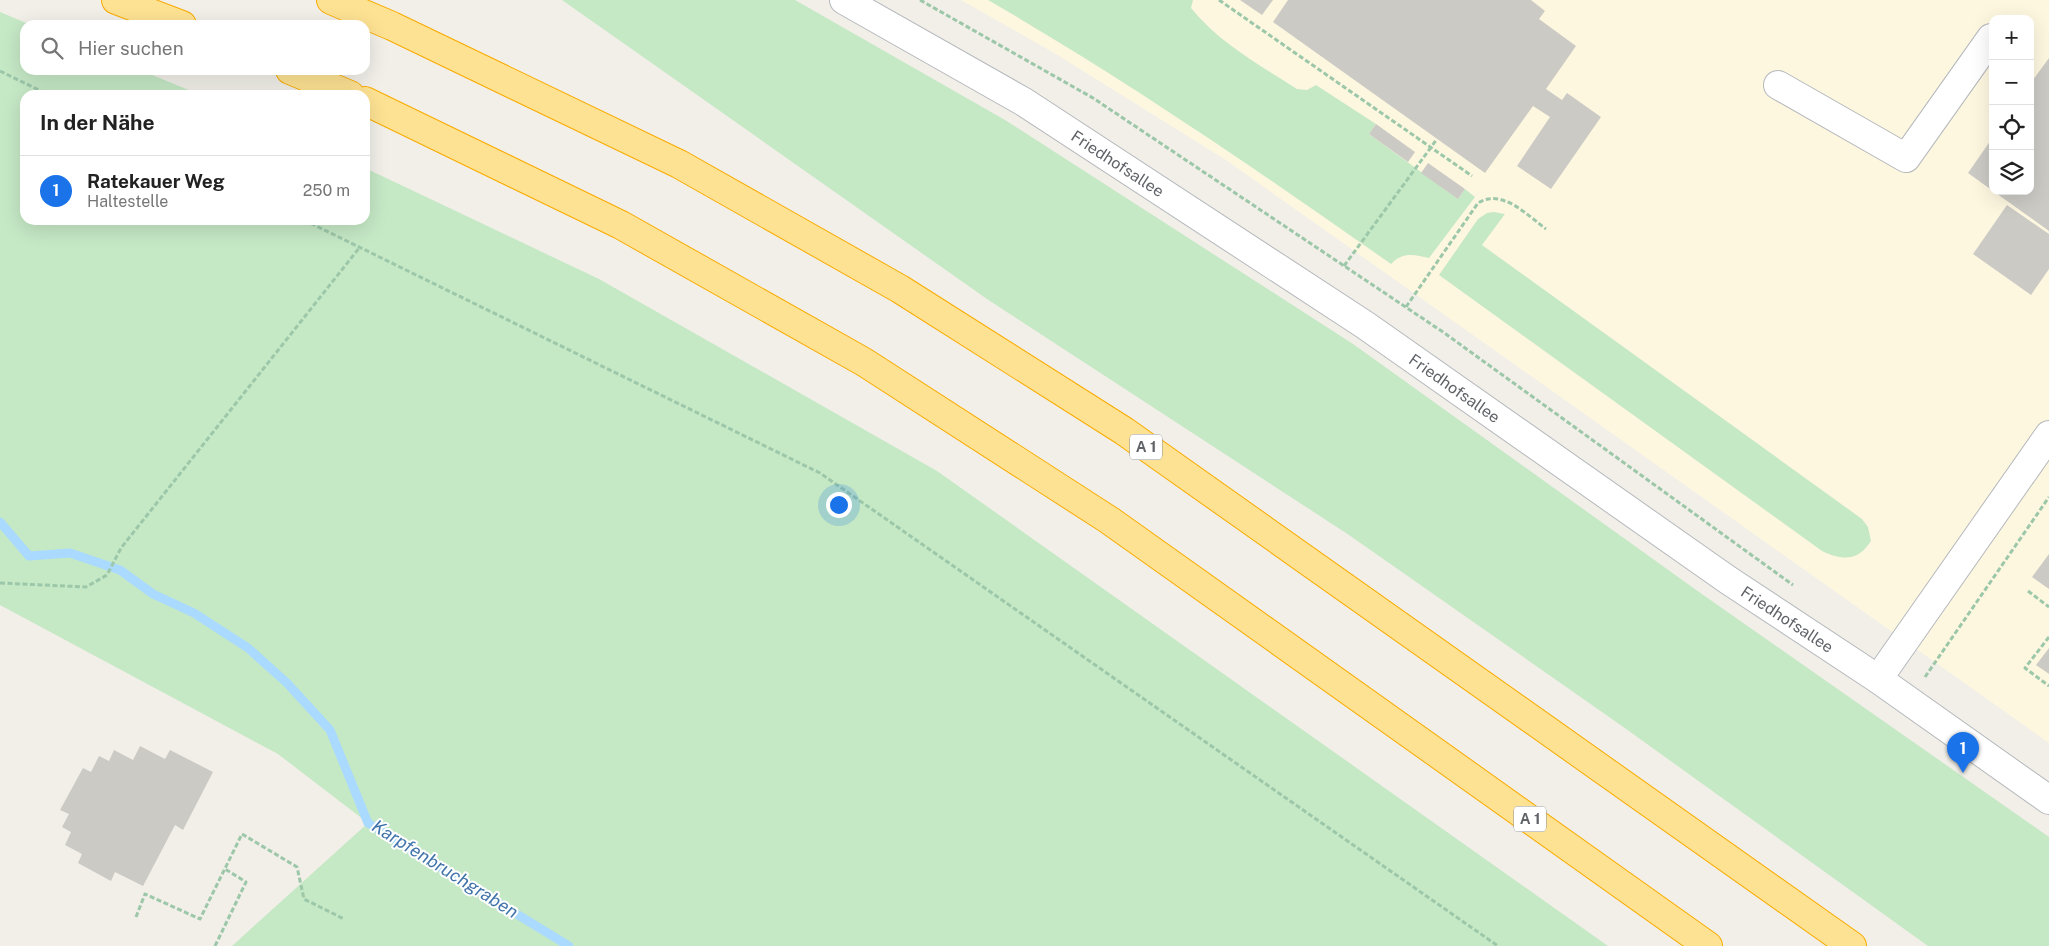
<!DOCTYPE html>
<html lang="de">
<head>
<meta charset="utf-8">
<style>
  body { margin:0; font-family:"Public Sans",sans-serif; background:#f2f2f2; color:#222 }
  .controls { position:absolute; right:15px; top:15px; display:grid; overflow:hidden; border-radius:10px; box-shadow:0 5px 20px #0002 }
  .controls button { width:45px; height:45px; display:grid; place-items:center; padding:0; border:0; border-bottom:1px solid #e0e0e0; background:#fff; color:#222; font:25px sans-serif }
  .you { position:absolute; left:838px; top:504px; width:18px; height:18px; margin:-12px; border:4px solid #fff; border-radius:50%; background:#1a73e8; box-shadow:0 0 0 8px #1a73e833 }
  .badge { display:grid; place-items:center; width:32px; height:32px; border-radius:50%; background:#1a73e8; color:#fff; font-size:16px; font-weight:700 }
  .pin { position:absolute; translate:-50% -41px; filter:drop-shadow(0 1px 2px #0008) }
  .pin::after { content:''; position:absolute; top:26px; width:18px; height:15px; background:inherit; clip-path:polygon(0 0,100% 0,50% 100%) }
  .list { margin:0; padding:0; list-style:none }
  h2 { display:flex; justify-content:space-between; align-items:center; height:65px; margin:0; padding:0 20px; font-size:21px }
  h2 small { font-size:16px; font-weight:400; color:#767676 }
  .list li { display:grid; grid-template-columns:32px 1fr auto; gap:15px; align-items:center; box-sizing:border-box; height:70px; padding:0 20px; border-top:1px solid #e0e0e0 }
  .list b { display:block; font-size:19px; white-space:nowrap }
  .list p { margin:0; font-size:16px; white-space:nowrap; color:#767676 }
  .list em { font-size:16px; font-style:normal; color:#767676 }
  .icon { flex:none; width:28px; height:28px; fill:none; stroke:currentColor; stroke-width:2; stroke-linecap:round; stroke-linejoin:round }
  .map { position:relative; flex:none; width:2049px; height:946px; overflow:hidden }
  .search { position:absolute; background:#fff; box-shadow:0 5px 20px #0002; left:20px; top:20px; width:350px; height:55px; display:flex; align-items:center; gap:12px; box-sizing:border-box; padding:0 18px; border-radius:15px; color:#767676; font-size:19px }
  .panel { position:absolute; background:#fff; box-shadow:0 5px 20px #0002; left:20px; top:90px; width:350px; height:135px; border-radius:15px }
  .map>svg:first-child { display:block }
  .commercial { fill:#fef7e0; fill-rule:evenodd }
  .green { fill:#c5e8c5 }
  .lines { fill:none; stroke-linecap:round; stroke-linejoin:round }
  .stream { stroke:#aadaff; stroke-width:9 }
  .building { fill:#cccac5 }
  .minor-casing { stroke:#b5b8bc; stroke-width:30 }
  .highway-casing { stroke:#f9ab00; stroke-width:30 }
  .path { stroke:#9cc7a9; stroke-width:3; stroke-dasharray:5 2.5; stroke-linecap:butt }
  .minor { stroke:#fff; stroke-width:28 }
  .highway { stroke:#fde293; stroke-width:28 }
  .labels { text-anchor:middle; stroke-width:4; stroke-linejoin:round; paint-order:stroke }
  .shield { fill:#fff; stroke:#8f9295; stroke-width:1 }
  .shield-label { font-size:15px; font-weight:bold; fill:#5f6368 }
  .street-label { font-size:16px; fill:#5f6368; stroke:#fff }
  .water-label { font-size:18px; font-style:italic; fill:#4174aa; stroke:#fff }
</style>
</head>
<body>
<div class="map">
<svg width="2049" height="946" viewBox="0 0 2049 946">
  <rect width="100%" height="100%" fill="#f1efe8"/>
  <path class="commercial" d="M961,0h1088v743l-823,-583 -175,-109zM1993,19h37v172h-37z"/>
  <g class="green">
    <path d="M562,0h233l210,120 348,224 346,248 350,245v109h-121l-306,-220 -273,-191 -362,-236z"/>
    <path d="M988,0h205l-2,8c28,35 69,57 106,81l10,1 9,-5 60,39 -7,10 89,65 7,-10 10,8 -46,61c-15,-4 -27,-6 -38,6 -132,-93 -263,-183 -403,-264z"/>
    <path d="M0,12l31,13h-6v45h115l61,25h-176v125h340v-52l234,111 338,192 671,475h-1376l136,-123 -90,-69 -278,-149z"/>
    <path d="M1494,212l11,2 -23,31 380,274 6,8 3,14c-13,20 -28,20 -49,10l-383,-276 39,-56 9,-6z"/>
  </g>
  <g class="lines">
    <path class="stream" d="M0,522l29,34 41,-3 50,17 33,24 41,19 54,35 39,35 43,47 38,93 201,123"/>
  </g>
  <g class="building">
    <path d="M1240,0h33l-11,15z"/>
    <path d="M1288,0h243l14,11 -6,8 37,27 -30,43 16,11 5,-7 34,24 -50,72 -34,-23 33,-49 -17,-11 -48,67 -212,-151z"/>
    <path d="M2049,58v173l-56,-40h37v-107z"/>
    <path d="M1376,124l39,28 -7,10 -39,-28z"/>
    <path d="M1993,137v54l-25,-18z"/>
    <path d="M1428,163l37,26 -7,10 -37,-26z"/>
    <path d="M2007,205l42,29v35l-18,26 -58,-41z"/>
    <path d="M2049,554v35l-17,-12z"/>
    <path d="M2049,648v26l-13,-9z"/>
    <path d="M140,746l25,13 5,-9 43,22 -30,58 -8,-5 -32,61 -28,-14 -4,9 -33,-18 4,-9 -17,-9 6,-13 -9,-5 7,-13 -9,-4 23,-42 8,4 8,-16 10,5 5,-11 19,10z"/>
  </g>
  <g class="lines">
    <defs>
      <g id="minor">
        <path id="s1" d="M844,0l180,102 341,223 363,255 150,99 171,121"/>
        <path d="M1778,85l128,73 85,-120"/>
        <path d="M1878,679l171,-244"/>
      </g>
      <g id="highway">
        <path d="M116,0l66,25"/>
        <path d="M331,0l61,26 287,138 221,125 224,142 728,515"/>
        <path d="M290,70l60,25"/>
        <path d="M365,101l256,124 243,137 245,158 599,426"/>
      </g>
    </defs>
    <use href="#minor" class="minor-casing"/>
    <use href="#highway" class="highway-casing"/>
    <g class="path">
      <path d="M920,0l173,98 350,234 350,253"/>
      <path d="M1219,0l253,176"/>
      <path d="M0,71l49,24"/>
      <path d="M304,220l516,253 678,473"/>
      <path d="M1344,266l93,-127"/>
      <path d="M1406,307l72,-104c24,-15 49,12 68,26"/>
      <path d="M0,583l86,4 21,-12 14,-27 239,-301"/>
      <path d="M2028,591l21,16"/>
      <path d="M2049,637l-24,31 24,18"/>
      <path d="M1925,677l124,-180"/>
      <path d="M136,917l9,-23 55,25 42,-85 55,33 7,32 40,20"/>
      <path d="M215,946l31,-64 -21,-13"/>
    </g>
    <use href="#minor" class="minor"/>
    <use href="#highway" class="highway"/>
  </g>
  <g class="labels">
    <g class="shield">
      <rect x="1130" y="434.5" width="32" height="25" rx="4"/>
      <rect x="1514" y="806.5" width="32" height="25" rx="4"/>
    </g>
    <g class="shield-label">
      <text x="1146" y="452">A 1</text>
      <text x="1530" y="824">A 1</text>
    </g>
    <g class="street-label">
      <text dy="6" stroke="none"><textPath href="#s1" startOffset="319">Friedhofsallee</textPath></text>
      <text dy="6" stroke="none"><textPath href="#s1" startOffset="724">Friedhofsallee</textPath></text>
      <text dy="6" stroke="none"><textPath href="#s1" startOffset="1129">Friedhofsallee</textPath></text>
    </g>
    <g class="water-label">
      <text transform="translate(445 869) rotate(32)" y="6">Karpfenbruchgraben</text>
    </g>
  </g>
</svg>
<div class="controls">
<button>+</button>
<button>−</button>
<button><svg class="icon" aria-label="locate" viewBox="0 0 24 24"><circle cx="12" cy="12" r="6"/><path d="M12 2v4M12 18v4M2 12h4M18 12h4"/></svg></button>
<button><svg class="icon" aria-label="layers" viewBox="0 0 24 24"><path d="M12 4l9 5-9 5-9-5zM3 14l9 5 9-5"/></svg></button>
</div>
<div class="you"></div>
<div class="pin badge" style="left:1963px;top:773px">1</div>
<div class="search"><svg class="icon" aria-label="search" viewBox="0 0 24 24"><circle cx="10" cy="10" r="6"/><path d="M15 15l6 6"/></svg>Hier suchen</div>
<section class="panel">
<h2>In der Nähe<small></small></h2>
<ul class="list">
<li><span class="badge">1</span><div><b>Ratekauer Weg</b><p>Haltestelle</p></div><em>250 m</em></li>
</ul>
</section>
</div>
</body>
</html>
